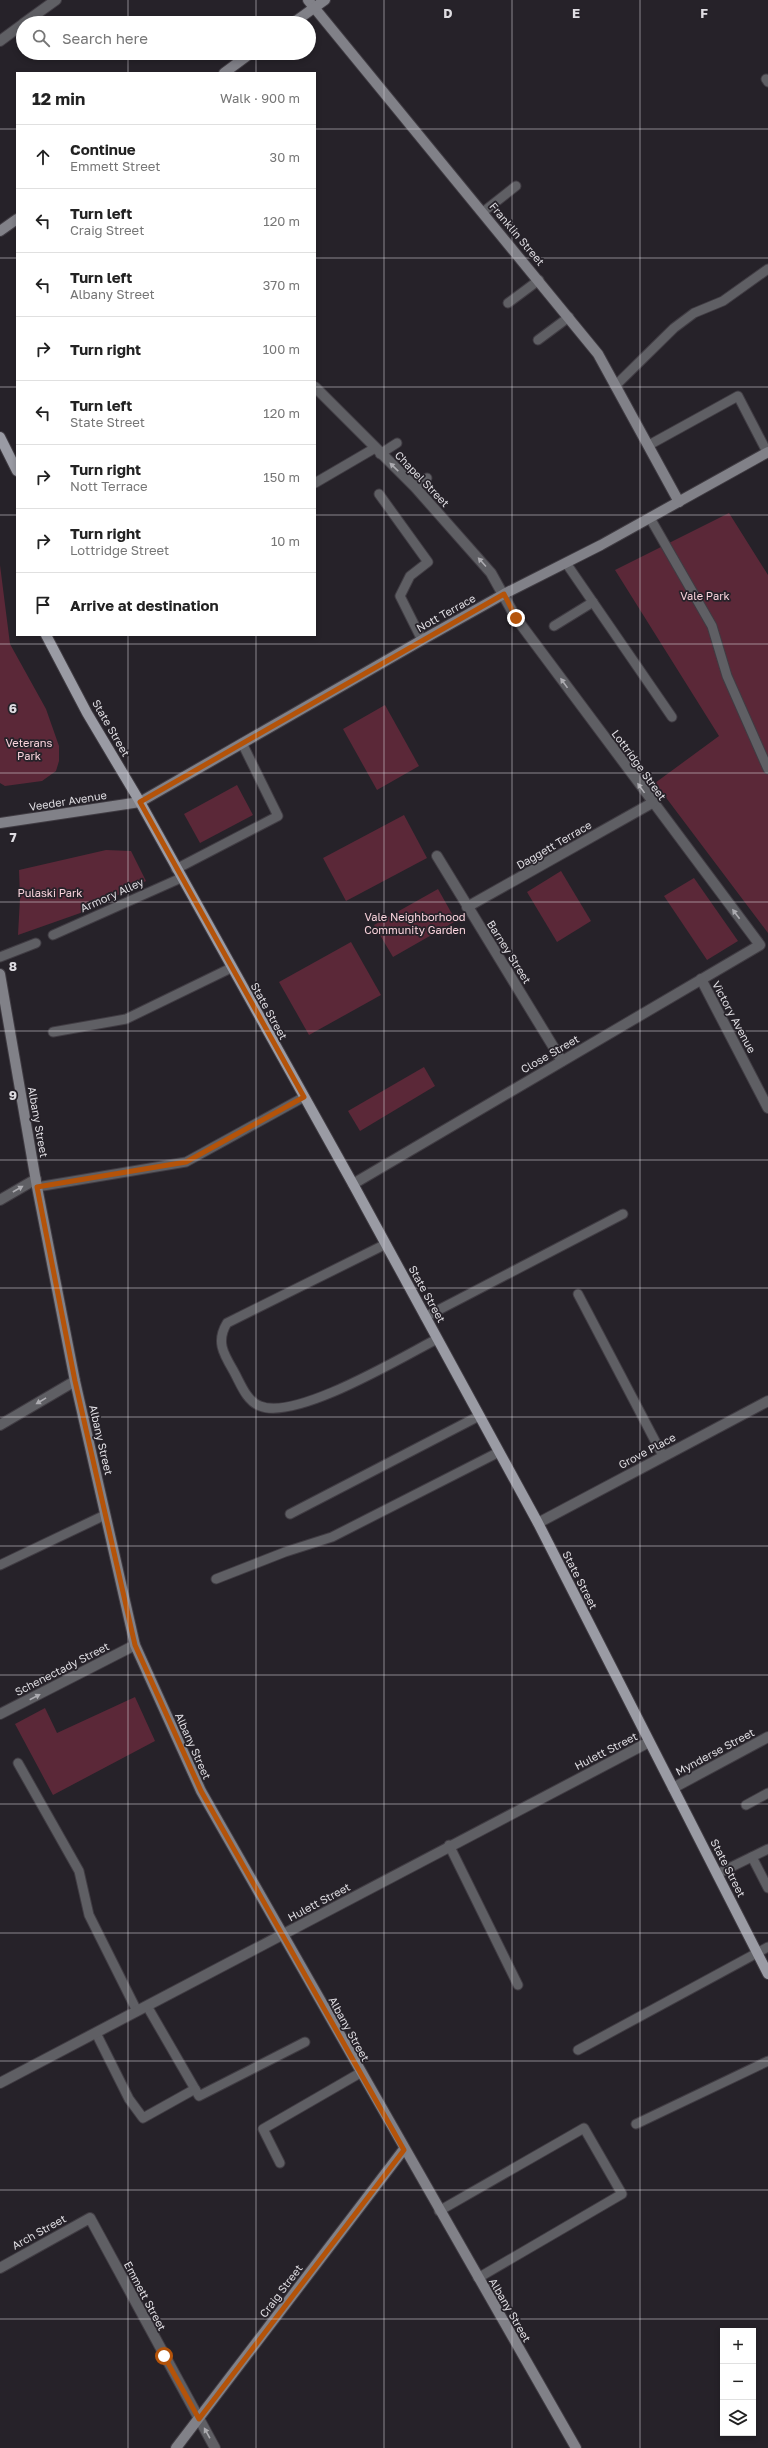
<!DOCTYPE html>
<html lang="en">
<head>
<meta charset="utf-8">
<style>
  body { margin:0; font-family:"Golos Text",sans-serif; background:#f2f2f2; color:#222 }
  .controls { position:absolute; right:12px; bottom:12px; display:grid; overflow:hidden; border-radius:0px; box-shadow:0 2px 6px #0003 }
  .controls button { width:36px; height:36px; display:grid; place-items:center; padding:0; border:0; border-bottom:1px solid #e0e0e0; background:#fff; color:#222; font:20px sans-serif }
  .stop { position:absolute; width:12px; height:12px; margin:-9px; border:3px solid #b45309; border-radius:50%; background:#fff }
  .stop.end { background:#b45309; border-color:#fff; box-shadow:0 1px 4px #0008 }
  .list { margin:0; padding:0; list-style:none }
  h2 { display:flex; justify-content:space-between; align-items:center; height:52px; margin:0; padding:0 16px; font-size:17px }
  h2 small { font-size:13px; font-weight:400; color:#767676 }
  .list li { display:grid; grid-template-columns:26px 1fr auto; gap:12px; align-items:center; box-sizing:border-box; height:64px; padding:0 16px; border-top:1px solid #e0e0e0 }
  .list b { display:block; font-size:15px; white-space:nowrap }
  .list p { margin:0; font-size:13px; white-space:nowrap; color:#767676 }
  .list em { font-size:13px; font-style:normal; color:#767676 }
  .icon { flex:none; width:22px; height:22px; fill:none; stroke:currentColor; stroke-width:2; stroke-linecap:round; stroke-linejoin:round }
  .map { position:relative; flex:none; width:768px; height:2448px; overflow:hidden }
  .search { position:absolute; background:#fff; box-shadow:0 2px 6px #0003; left:16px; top:16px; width:300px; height:44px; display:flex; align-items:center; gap:10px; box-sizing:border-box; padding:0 14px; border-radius:22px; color:#767676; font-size:15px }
  .panel { position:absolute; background:#fff; box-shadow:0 2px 6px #0003; left:16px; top:72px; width:300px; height:564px; border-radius:0px }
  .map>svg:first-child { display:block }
  .green { fill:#5b2838 }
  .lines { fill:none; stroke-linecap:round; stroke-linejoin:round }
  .lane-casing { stroke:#403c43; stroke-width:11 }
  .street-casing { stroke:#403c43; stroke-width:12 }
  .secondary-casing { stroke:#403c43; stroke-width:12 }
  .primary-casing { stroke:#403c43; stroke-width:12 }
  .lane { stroke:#5f5f64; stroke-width:9 }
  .street { stroke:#5f5f64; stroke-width:10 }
  .secondary { stroke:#818188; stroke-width:10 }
  .primary { stroke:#9a9ba4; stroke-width:10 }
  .oneway { fill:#acabb0 }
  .route { stroke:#b45309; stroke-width:5 }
  .grid { fill:none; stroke:#dfdde2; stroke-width:1; stroke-opacity:0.55 }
  .labels { text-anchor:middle; stroke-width:3.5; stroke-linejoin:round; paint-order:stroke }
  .street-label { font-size:11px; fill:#dfdde2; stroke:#262229 }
  .park-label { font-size:11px; fill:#fad4dd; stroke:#262229 }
  .grid-label { font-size:13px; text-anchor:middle; font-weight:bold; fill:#dfdde2; stroke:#262229; stroke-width:3.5; stroke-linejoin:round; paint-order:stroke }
</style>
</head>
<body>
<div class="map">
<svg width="768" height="2448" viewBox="0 0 768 2448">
  <rect width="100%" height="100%" fill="#262229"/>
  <g class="green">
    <path d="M729,513l39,62v358l-113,-150 64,-47 -104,-166z"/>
    <path d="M0,565l10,79 36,65 13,37v15l-3,10 -14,10 -37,5 -5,-3z"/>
    <path d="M385,705l34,61 -42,24 -34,-61z"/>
    <path d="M237,785l16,30 -53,28 -16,-29z"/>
    <path d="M404,815l23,43 -81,43 -23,-43z"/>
    <path d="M106,850l25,1 15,30 -60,30 -68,24 2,-37 -1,-28z"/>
    <path d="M561,871l30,50 -34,21 -30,-50z"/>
    <path d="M694,878l44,63 -31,19 -43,-64z"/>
    <path d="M438,889l18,32 -63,36 -19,-32z"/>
    <path d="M351,942l30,53 -72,40 -30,-53z"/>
    <path d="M424,1067l11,19 -75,45 -12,-20z"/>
    <path d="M135,1697l20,44 -102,54 -38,-71 30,-16 12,25z"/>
  </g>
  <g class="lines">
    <defs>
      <g id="lane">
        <path d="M766,79l2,3"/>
        <path d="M483,212l33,-26"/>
        <path d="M508,303l31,-23"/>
        <path d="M538,340l31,-23"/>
        <path d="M615,386l59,-58 20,-15 29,-12 45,-32"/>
        <path d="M649,445l89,-49 29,56"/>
        <path d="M380,454l17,-11"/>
        <path d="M315,483l60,-35"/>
        <path d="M415,487l12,-9"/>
        <path d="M379,494l49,68 -18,14 -10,20 22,44"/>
        <path d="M650,518l62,108 15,50 41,93"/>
        <path d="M566,563l106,154"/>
        <path d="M554,626l39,-24"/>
        <path d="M176,869l102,-53 -36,-73"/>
        <path d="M53,935l128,-57"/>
        <path d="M0,957l36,-14"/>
        <path d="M53,1032l73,-13 105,-51"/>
        <path d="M37,1187l149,-25 118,-65"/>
        <path d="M386,1244l-159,79c-11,18 -4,30 6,47 7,12 13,31 27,36 36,15 142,-49 177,-67"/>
        <path d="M578,1294l85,162"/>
        <path d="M425,1317l198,-103"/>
        <path d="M290,1514l189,-98"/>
        <path d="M0,1565l105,-50"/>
        <path d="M216,1579l69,-27 47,-15 167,-85"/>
        <path d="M18,1763l61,108 10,44 48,96"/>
        <path d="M746,1805l22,-12"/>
        <path d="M449,1845l69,140"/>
        <path d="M752,1857l16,31"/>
        <path d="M717,1874l51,-25"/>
        <path d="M96,2033l33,66 14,19 52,-29 -48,-83"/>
        <path d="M578,2050l190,-103"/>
        <path d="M195,2089l4,7 106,-54"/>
        <path d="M636,2124l132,-63"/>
        <path d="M280,2163l-17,-34 97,-56"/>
        <path d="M439,2211l145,-83 38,66 -144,84"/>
      </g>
      <g id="street">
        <path d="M24,23l32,-23"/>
        <path d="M0,41l23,-17"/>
        <path d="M315,387l100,100 76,86 25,45 244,327 -407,239"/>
        <path d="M437,856l125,205"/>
        <path d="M467,907l185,-104"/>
        <path d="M701,979l67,129"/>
        <path d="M0,1200l36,-21"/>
        <path d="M0,1425l75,-44"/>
        <path d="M538,1523l230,-122"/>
        <path d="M0,1714l135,-69"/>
        <path d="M673,1788l95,-51"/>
        <path d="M0,2083l649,-341"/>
        <path d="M0,2268l90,-50 125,230"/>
      </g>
      <g id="secondary">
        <path d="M308,0l290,354 81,148"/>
        <path d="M293,23l32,-23"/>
        <path d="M224,73l27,-20"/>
        <path d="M0,231l17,-12"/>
        <path d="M0,823l140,-21 282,-162 82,-46 97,-49 167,-93"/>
        <path d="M0,974l37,213 38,194 60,264 66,146 375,657"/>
        <path d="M176,2448l228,-299"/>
      </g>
      <g id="primary">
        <path d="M0,437l17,34"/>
        <path d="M46,635l41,78 53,89 213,382 185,339 230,451"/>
      </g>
    </defs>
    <use href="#lane" class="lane-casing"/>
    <use href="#street" class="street-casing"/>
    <use href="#secondary" class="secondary-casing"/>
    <use href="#primary" class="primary-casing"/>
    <use href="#lane" class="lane"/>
    <use href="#street" class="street"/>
    <use href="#secondary" class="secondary"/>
    <use href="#primary" class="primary"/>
  </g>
  <defs><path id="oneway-solid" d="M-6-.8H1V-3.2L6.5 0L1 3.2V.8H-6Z"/></defs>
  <g class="oneway">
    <use href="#oneway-solid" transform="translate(394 467) rotate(-136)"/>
    <use href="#oneway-solid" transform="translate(482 562) rotate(-132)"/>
    <use href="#oneway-solid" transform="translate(564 683) rotate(-126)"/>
    <use href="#oneway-solid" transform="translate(641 788) rotate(-126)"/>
    <use href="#oneway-solid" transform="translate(736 914) rotate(-127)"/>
    <use href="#oneway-solid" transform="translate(18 1189) rotate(-30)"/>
    <use href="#oneway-solid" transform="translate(41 1401) rotate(149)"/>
    <use href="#oneway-solid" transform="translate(35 1697) rotate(-27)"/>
    <use href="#oneway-solid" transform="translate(207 2433) rotate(-119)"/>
  </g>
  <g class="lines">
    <path class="route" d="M164,2356l35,63 205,-269 -203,-359 -66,-146 -60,-264 -38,-194 149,-25 118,-65 -164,-295 364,-208 12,24"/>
  </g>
  <path class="grid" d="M128,0v23M256,0v23M384,0v2448M512,0v2448M640,0v2448M128,53v20M256,53v20M0,129h17M315,129h453M0,258h17M315,258h453M0,387h17M315,387h453M0,515h17M315,515h453M128,635v1813M256,635v1813M0,644h768M0,773h768M0,902h768M0,1031h768M0,1160h768M0,1288h768M0,1417h768M0,1546h768M0,1675h768M0,1804h768M0,1933h768M0,2061h768M0,2190h768M0,2319h768"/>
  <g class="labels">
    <g class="street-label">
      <text transform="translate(517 234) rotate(50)" y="4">Franklin Street</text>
      <text transform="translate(422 479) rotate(46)" y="4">Chapel Street</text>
      <text transform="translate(446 613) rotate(-29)" y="4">Nott Terrace</text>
      <text transform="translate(111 728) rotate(60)" y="4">State Street</text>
      <text transform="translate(639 765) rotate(54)" y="4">Lottridge Street</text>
      <text transform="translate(68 801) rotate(-9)" y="4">Veeder Avenue</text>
      <text transform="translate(554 845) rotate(-30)" y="4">Daggett Terrace</text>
      <text transform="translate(112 895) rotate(-24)" y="4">Armory Alley</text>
      <text transform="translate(509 952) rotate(58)" y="4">Barney Street</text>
      <text transform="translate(269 1011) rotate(61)" y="4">State Street</text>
      <text transform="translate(734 1017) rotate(62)" y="4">Victory Avenue</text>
      <text transform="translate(550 1054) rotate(-30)" y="4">Close Street</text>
      <text transform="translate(38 1122) rotate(80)" y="4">Albany Street</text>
      <text transform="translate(427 1294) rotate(61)" y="4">State Street</text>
      <text transform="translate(101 1440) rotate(77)" y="4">Albany Street</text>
      <text transform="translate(647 1451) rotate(-28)" y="4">Grove Place</text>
      <text transform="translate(580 1580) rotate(63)" y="4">State Street</text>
      <text transform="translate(62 1669) rotate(-27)" y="4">Schenectady Street</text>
      <text transform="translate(193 1746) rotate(66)" y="4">Albany Street</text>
      <text transform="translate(606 1751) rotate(-27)" y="4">Hulett Street</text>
      <text transform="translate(715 1752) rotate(-28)" y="4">Mynderse Street</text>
      <text transform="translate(728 1868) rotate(63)" y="4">State Street</text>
      <text transform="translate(319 1902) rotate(-28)" y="4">Hulett Street</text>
      <text transform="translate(349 2029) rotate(61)" y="4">Albany Street</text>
      <text transform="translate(39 2232) rotate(-29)" y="4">Arch Street</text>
      <text transform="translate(281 2291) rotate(-53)" y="4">Craig Street</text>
      <text transform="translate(145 2296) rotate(62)" y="4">Emmett Street</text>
      <text transform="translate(510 2310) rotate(60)" y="4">Albany Street</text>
    </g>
    <g class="park-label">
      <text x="705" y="600">Vale Park</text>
      <text x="29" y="747">Veterans<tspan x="29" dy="13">Park</tspan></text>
      <text x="50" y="897">Pulaski Park</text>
      <text x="415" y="921">Vale Neighborhood<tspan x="415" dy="13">Community Garden</tspan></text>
    </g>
  </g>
  <g class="grid-label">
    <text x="448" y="18">D</text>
    <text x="576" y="18">E</text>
    <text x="704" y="18">F</text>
    <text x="13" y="713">6</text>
    <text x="13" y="842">7</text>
    <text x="13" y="971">8</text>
    <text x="13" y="1100">9</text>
  </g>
</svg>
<div class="controls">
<button>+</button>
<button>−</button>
<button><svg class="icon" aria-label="layers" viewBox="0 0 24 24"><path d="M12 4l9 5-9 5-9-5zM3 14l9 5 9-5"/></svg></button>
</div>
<div class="stop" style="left:164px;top:2356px"></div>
<div class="stop end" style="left:516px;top:618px"></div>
<div class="search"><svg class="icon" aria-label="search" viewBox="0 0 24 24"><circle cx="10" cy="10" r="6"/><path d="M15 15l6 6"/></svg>Search here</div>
<section class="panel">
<h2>12 min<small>Walk · 900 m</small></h2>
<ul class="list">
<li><svg class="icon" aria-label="ahead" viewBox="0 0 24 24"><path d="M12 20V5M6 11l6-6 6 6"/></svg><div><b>Continue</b><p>Emmett Street</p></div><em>30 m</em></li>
<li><svg class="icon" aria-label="left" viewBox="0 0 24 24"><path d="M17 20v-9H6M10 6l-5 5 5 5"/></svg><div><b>Turn left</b><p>Craig Street</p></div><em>120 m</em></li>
<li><svg class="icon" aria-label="left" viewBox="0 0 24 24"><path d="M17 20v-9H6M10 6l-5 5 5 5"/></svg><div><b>Turn left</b><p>Albany Street</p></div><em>370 m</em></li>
<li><svg class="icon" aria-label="right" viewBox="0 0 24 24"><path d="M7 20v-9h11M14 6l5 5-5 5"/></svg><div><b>Turn right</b></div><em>100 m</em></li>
<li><svg class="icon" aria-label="left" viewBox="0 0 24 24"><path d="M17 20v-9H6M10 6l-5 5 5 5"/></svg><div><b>Turn left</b><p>State Street</p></div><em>120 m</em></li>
<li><svg class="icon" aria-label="right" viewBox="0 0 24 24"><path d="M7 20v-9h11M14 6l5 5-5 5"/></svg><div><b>Turn right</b><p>Nott Terrace</p></div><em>150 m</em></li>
<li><svg class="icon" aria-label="right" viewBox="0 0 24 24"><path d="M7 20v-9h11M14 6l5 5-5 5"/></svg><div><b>Turn right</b><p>Lottridge Street</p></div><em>10 m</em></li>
<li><svg class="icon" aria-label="arrive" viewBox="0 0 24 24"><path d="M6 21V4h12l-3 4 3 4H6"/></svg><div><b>Arrive at destination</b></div></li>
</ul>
</section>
</div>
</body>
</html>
